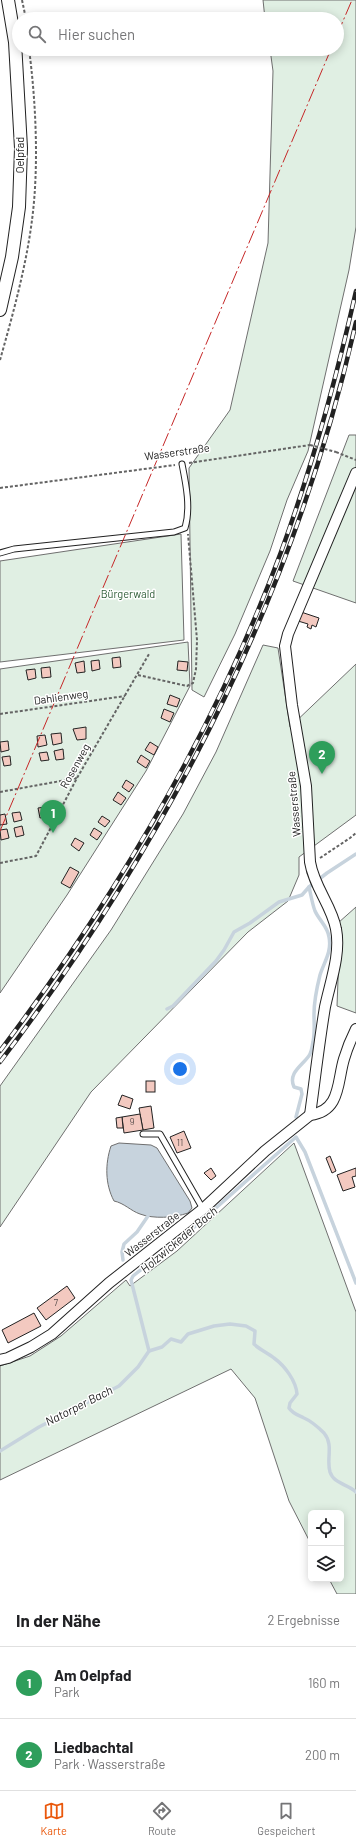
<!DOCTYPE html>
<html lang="de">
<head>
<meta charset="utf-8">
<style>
  body { margin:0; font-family:Barlow,sans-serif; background:#f2f2f2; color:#202124 }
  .controls { position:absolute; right:12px; bottom:12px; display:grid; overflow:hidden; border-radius:6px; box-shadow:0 2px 10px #0003 }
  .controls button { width:36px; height:36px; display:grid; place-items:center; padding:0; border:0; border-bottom:1px solid #e0e0e0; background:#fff; color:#202124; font:20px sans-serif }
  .you { position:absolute; left:180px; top:1069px; width:14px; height:14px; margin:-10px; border:3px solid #fff; border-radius:50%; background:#1a73e8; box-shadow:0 0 0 6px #1a73e833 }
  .badge { display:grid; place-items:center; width:26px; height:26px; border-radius:50%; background:#ea580c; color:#fff; font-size:13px; font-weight:700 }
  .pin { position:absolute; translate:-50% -33px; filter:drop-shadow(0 1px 2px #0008) }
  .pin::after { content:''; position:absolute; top:21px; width:14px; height:12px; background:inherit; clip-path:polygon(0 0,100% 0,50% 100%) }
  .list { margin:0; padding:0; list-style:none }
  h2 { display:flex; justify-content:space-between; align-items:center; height:52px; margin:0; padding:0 16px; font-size:17px }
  h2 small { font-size:13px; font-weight:400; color:#757577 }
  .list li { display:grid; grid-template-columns:26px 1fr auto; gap:12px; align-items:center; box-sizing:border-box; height:72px; padding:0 16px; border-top:1px solid #e0e0e0 }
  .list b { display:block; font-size:15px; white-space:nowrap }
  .list p { margin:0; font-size:13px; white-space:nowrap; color:#757577 }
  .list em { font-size:13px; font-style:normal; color:#757577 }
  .icon { flex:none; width:22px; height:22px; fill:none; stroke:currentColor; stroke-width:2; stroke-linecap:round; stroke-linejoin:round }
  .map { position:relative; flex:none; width:356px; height:1594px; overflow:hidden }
  .search { position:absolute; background:#fff; box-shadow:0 2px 10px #0003; left:12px; right:12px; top:12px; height:44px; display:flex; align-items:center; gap:10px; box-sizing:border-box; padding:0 14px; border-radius:22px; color:#757577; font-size:15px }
  .sheet { height:196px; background:#fff }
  nav { display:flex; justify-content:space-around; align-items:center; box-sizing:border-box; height:56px; border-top:1px solid #e0e0e0; background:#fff; font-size:11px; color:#757577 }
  nav a { display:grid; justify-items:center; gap:2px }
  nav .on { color:#ea580c }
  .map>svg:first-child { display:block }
  .green { fill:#e0efe3; stroke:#6f6f6f }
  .water { fill:#c7d3dd; stroke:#6f6f6f }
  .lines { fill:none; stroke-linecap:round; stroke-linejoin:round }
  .stream { stroke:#c7d3dd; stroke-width:3.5 }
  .building { fill:#f3c9c0; stroke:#222 }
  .service-casing { stroke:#222; stroke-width:7 }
  .minor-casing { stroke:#222; stroke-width:12 }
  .tertiary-casing { stroke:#222; stroke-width:14 }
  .path { stroke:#646464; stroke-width:2; stroke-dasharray:3 2; stroke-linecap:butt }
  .service { stroke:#fff; stroke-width:5 }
  .minor { stroke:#fff; stroke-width:10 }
  .tertiary { stroke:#fff; stroke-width:12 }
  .rail-casing { stroke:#222; stroke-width:4.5 }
  .rail { stroke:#fff; stroke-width:3; stroke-dasharray:9; stroke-linecap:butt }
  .path-bridge { stroke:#646464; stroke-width:2; stroke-dasharray:3 2; stroke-linecap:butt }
  .power { stroke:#c62828; stroke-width:1; stroke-dasharray:14 3 2 3; stroke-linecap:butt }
  .labels { text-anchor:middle; stroke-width:3; stroke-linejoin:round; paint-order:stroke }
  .number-label { font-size:9px; fill:#564c4a }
  .street-label { font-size:11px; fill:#222; stroke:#fff }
  .park-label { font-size:11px; fill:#2f5e38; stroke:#fff }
  .water-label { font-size:12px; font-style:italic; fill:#222; stroke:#fff }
</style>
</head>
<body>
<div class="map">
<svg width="356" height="1594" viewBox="0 0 356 1594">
  <rect width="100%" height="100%" fill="#fff"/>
  <g class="green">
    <path d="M263,0h93v227l-7,43 -41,181 -21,49 -17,51 -35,83 -31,63 -12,-7 -3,-222 41,-58 38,-167 5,-172 -3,-22h67v-30h-72z"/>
    <path d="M349,435h7v168l-63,-22z"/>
    <path d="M181,534l3,106 -184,22v-101z"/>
    <path d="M188,642l2,44 -44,85 -79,124 -67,98v-324z"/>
    <path d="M263,645l15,3 12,79 66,-63v151l-57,42v18l-11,26 -40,31 -157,160 -91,135v-141l111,-156 72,-116 33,-62z"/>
    <path d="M356,907v106l-19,-7 2,-52 -1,-31z"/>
    <path d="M294,1143l62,169v282h-19l-8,-15h12v-66h-30v31l-22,-43 -34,-103 -24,-29 -231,111v-114l30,-10 31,-20 65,-56 4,6 47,-35z"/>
  </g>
  <path class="water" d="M119,1143l32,2 6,3 33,53 2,7 -4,5c-14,5 -35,6 -48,1 -9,-3 -16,-11 -26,-13 -9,-17 -9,-37 -3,-55z"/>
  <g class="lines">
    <g class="stream">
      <path d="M167,1009l6,-3 43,-45 8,-11 10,-18 16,-9 29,-21 23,-7 7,-8 18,-14 29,-19"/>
      <path d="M296,1117l6,-23 -1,-5 -7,-2c-7,-15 11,-23 16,-33 2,-4 2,-8 3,-12 2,-10 1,-18 1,-28 0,-12 3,-27 6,-39 4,-13 12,-23 9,-38 -1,-10 -10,-17 -14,-26 -3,-8 -4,-16 -6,-24"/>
      <path d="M123,1260l-1,-8 2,-8 13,-12 11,-16"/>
      <path d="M356,1283l-51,-131 -9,-15 -105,93 -58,46 -2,4 18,71 13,-4 9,-8 10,3 7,-8 26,-8 16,-2 16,2 9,5 -1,13c6,6 14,9 20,14 11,8 22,23 23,36l-7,9 -1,5c4,6 9,7 15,10 7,3 15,10 20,15 10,12 2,26 6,39 4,12 18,12 26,20"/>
      <path d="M0,1451l39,-24 80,-41 19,-19 11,-16"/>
    </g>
  </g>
  <g class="building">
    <path d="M301,612l18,6 -3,9 -4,-2 -1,4 -4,-2 1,-3 -10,-3z"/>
    <path d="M120,657l1,10 -8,1 -1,-10z"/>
    <path d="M99,660l1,9 -8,2 -1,-10z"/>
    <path d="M84,661l1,11 -8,1 -2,-10z"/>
    <path d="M178,661l10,1 -1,9 -10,-1z"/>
    <path d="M50,667l1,10 -9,1 -1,-10z"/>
    <path d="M35,669l1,9 -8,2 -2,-10z"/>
    <path d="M170,695l10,4 -3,8 -10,-3z"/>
    <path d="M164,709l10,4 -4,9 -9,-4z"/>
    <path d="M86,727v12l-9,1 -4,-11z"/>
    <path d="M61,733l1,10 -9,2 -2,-11z"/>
    <path d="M45,735l2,10 -9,2 -1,-11z"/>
    <path d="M8,741l1,9 -8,2 -1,-10z"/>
    <path d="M150,742l8,5 -4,8 -9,-5z"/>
    <path d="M63,749l1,10 -8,1 -2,-9z"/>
    <path d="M47,752l2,8 -8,1 -2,-8z"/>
    <path d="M141,755l9,6 -4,7 -9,-6z"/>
    <path d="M10,756l1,9 -7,1 -2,-9z"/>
    <path d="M126,780l8,5 -5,7 -7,-5z"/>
    <path d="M118,792l8,6 -5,7 -8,-5z"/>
    <path d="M46,807l2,9 -8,2 -2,-10z"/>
    <path d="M20,812l2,8 -8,2 -2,-9z"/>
    <path d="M5,814l2,10 -7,1v-10z"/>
    <path d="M102,816l8,5 -5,6 -7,-5z"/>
    <path d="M22,826l2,9 -8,2 -2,-9z"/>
    <path d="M94,828l8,5 -5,7 -7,-5z"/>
    <path d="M7,829l2,9 -8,2 -1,-10z"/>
    <path d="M75,838l9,5 -5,8 -8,-6z"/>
    <path d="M70,867l9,5 -9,16 -9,-5z"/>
    <rect x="146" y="1081" width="9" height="11"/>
    <path d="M122,1095l11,4 -3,10 -12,-4z"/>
    <path d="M151,1106l3,22 -11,2 -4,-22z"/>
    <path d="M140,1114l3,16 -19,3 -2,-16z"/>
    <path d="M122,1117l1,11h-6l-1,-10z"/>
    <path d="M184,1131l7,17 -14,5 -7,-16z"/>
    <path d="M330,1156l6,15 -4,2 -6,-15z"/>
    <path d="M211,1168l5,8 -5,4 -7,-7z"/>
    <path d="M356,1168v8l-4,1 3,10 -12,4 -6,-16z"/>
    <path d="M67,1286l8,12 -29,22 -9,-12z"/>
    <path d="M34,1313l7,13 -33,17 -6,-13z"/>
  </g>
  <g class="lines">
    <defs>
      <g id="service">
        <path d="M0,553l14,-4 160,-17 11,-4c6,-20 1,-44 -3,-64"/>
        <path d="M143,1134h17l43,75"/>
      </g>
      <g id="minor">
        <path d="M310,1115c5,-36 9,-72 15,-108 5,-24 16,-53 11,-78 -4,-23 -22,-42 -26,-67l-4,-76 -14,-81 -7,-59 3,-12 68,-161"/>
        <path d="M0,1360l8,-2 23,-11 21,-13 57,-51 94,-74 62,-58 45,-36c31,-4 27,-33 34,-56 3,-10 7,-20 12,-30"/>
      </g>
      <path id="tertiary" d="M0,310l12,-53 7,-50 2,-59 -6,-106 -7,-42"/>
    </defs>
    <use href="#service" class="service-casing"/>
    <use href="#minor" class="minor-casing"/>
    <use href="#tertiary" class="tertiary-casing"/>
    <g class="path">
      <path d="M22,0l4,19"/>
      <path d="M0,360c13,-46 26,-93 32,-140 7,-53 4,-118 -3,-171"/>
      <path d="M336,452l20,8"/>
      <path d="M189,463l121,-18"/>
      <path d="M0,488l175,-23"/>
      <path d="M138,675l49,11 6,-3 3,-14 1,-29 -9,-106"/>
      <path d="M0,714l125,-18"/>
      <path d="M0,792l77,-14"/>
      <path d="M320,858l30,-20 6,-5"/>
      <path d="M0,863l36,-7 41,-78 72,-124"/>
    </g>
    <use href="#service" class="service"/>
    <use href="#minor" class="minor"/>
    <use href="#tertiary" class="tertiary"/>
    <defs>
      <g id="rail">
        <path d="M0,1051c114,-151 215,-321 281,-499 31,-85 55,-172 75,-261"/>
        <path d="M0,1062c168,-221 295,-468 356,-740"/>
      </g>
    </defs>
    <use href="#rail" class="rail-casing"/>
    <use href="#rail" class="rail"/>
    <path class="path-bridge" d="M310,445l26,7"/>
    <g class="power">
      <path d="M337,35l15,-35"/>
      <path d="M0,831l331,-782"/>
    </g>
  </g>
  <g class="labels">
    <g class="number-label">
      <text x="132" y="1125">9</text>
      <text x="180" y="1146">11</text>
      <text x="56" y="1306">7</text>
    </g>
    <g class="street-label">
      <text transform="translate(20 155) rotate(-90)" y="4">Oelpfad</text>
      <text transform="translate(177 452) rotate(-8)" y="4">Wasserstraße</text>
      <text transform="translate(61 697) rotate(-8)" y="4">Dahlienweg</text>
      <text transform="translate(75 766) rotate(-61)" y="4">Rosenweg</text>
      <text transform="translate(294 804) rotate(-95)" y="4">Wasserstraße</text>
      <text transform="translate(152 1234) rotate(-38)" y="4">Wasserstraße</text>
    </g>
    <g class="park-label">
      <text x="128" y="598">Bürgerwald</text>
    </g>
    <g class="water-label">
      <text transform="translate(179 1240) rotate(-40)" y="4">Holzwickeder Bach</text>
      <text transform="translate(79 1406) rotate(-27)" y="4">Natorper Bach</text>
    </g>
  </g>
</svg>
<div class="controls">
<button><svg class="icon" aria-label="locate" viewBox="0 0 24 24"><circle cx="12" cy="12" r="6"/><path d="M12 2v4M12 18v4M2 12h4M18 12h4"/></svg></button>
<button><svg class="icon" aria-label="layers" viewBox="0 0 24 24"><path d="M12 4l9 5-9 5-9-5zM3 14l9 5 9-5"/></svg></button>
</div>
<div class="you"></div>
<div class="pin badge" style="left:53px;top:833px;background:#2e9e5b">1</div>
<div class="pin badge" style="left:322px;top:774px;background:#2e9e5b">2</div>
<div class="search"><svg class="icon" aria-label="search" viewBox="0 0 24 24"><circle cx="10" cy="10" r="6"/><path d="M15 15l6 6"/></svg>Hier suchen</div>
</div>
<section class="sheet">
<h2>In der Nähe<small>2 Ergebnisse</small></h2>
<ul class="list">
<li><span class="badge" style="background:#2e9e5b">1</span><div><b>Am Oelpfad</b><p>Park</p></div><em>160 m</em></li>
<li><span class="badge" style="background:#2e9e5b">2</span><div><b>Liedbachtal</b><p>Park · Wasserstraße</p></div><em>200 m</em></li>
</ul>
</section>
<nav>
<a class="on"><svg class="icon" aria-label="map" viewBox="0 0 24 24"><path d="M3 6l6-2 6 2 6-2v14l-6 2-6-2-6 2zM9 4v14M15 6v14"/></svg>Karte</a>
<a><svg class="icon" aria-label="directions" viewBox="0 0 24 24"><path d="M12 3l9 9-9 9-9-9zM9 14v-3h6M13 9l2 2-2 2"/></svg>Route</a>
<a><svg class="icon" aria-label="saved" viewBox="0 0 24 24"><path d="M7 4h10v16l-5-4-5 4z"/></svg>Gespeichert</a>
</nav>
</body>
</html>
